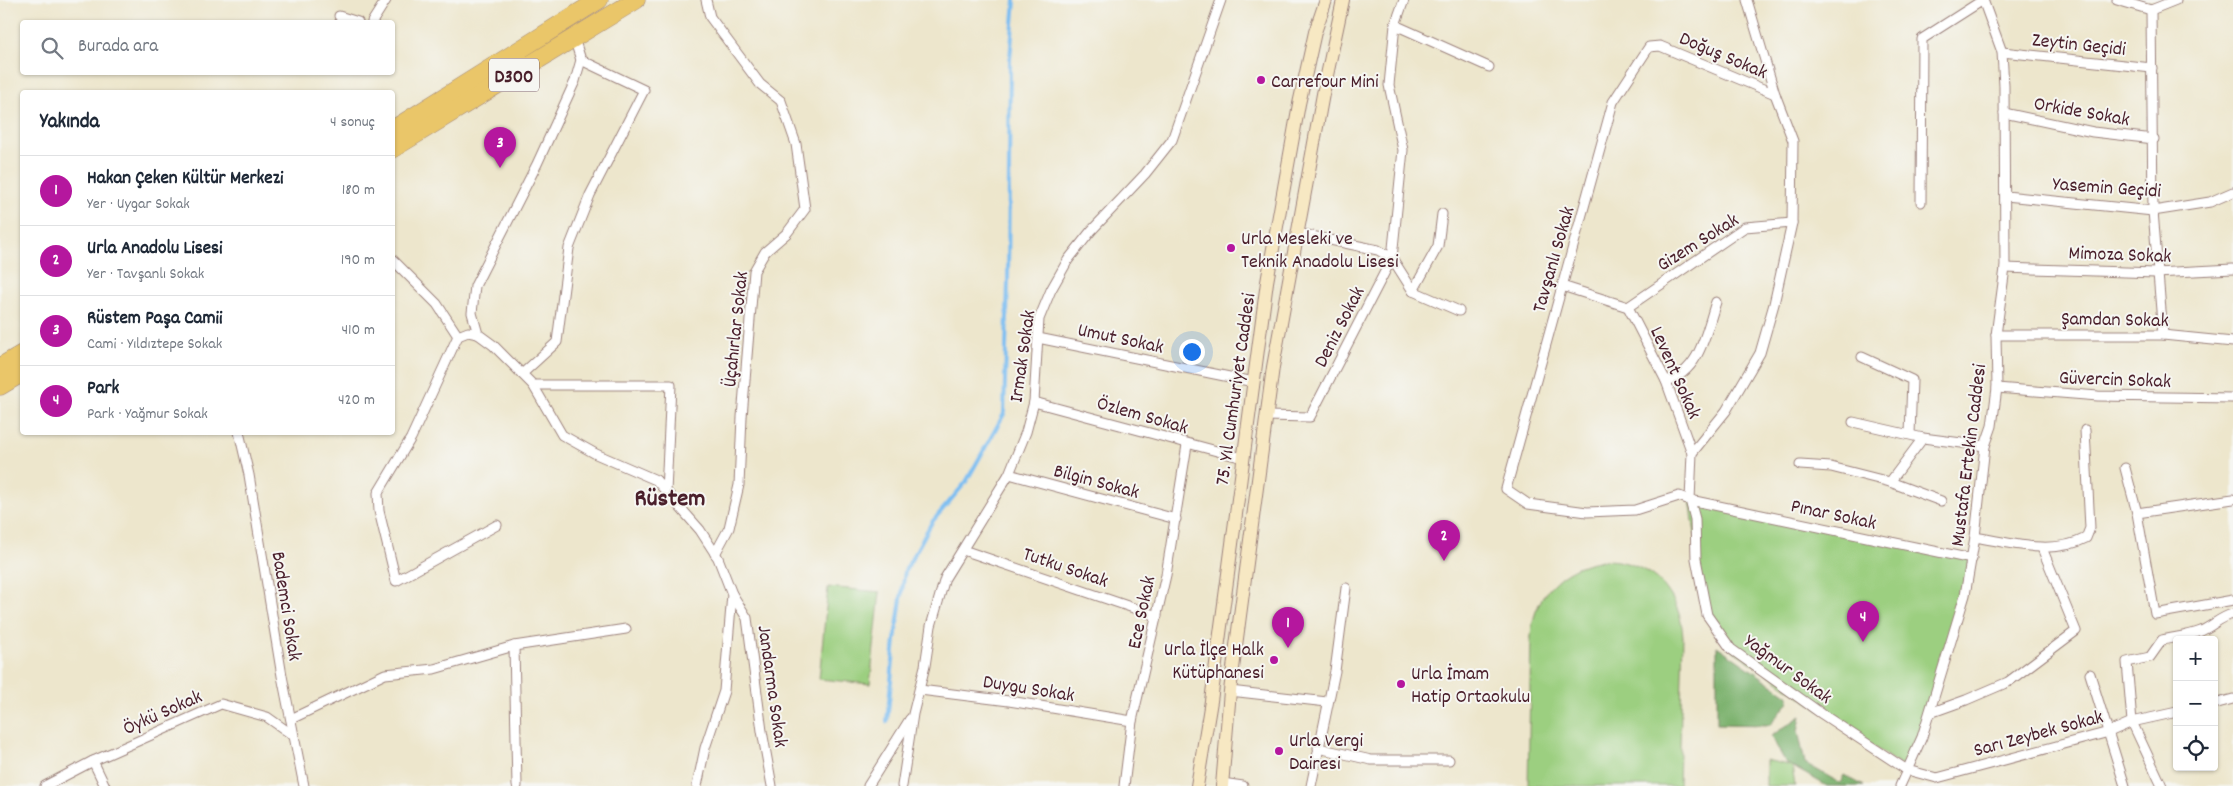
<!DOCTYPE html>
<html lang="tr">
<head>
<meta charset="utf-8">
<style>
  body { margin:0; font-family:Dekko,sans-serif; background:#f2f2f3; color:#1f2937 }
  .controls { position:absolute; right:15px; bottom:15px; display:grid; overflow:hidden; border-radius:5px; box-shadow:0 1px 4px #0004 }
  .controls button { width:45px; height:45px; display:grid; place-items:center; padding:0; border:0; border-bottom:1px solid #e0e1e3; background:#fff; color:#1f2937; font:25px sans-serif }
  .you { position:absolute; left:1191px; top:351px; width:18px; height:18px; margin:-12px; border:4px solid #fff; border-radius:50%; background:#1a73e8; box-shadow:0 0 0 8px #1a73e833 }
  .badge { display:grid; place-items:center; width:32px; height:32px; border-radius:50%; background:#b5179e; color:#fff; font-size:16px; font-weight:700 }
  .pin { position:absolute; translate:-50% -41px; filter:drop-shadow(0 1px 2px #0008) }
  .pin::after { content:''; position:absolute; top:26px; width:18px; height:15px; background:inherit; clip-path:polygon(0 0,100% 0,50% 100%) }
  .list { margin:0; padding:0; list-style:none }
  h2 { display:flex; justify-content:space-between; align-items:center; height:65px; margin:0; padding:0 20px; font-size:21px }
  h2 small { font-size:16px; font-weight:400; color:#747a83 }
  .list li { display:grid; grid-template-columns:32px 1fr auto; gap:15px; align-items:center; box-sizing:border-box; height:70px; padding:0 20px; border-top:1px solid #e0e1e3 }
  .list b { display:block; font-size:19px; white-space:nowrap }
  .list p { margin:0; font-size:16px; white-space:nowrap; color:#747a83 }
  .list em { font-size:16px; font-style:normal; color:#747a83 }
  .icon { flex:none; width:28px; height:28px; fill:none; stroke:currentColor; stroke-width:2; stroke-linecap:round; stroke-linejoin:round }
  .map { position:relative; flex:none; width:2233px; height:786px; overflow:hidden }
  .search { position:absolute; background:#fff; box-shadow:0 1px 4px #0004; left:20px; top:20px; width:375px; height:55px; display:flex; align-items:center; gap:12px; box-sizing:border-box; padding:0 18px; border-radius:5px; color:#747a83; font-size:19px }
  .panel { position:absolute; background:#fff; box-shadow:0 1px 4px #0004; left:20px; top:90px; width:375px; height:345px; border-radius:5px }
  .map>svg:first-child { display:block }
  .green { fill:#9ccf80; stroke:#737756 }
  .forest { fill:#7db26e; stroke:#64684c }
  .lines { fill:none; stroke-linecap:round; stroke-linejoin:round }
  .stream { stroke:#7cbef2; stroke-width:4 }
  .street-casing { stroke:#9c827c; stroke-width:11 }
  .secondary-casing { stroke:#9c827c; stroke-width:14 }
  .highway-casing { stroke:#9c827c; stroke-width:19 }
  .street { stroke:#fff; stroke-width:9 }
  .secondary { stroke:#f7e8c3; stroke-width:12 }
  .highway { stroke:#eac669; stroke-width:18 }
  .poi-dot { fill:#b5179e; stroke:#f6f6f2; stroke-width:2 }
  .labels { text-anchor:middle; stroke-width:4; stroke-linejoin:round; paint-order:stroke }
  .shield { fill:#f6f6f2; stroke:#7e6067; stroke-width:1 }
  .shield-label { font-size:19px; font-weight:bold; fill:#4a1f2b }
  .street-label { font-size:20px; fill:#4a1f2b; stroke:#f6f6f2 }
  .poi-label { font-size:20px; fill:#4a1f2b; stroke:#f6f6f2; text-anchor:start }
  .district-label { font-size:25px; font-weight:bold; fill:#4a1f2b; stroke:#f6f6f2 }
</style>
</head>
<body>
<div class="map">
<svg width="2233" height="786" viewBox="0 0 2233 786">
  <rect width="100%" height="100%" fill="#f6f6f2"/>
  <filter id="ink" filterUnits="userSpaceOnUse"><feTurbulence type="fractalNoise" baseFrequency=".02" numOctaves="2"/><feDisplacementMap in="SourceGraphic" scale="10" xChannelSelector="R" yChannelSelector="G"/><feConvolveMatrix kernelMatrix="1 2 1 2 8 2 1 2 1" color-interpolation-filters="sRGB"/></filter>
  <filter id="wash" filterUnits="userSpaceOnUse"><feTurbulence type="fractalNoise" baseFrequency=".0096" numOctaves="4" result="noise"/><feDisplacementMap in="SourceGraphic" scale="20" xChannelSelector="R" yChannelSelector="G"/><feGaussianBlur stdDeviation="1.12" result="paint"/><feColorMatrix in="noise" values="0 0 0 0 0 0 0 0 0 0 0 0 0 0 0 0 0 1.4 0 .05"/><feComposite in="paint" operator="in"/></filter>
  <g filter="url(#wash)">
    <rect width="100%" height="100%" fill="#ede6cc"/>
    <g class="green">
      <path d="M1690,500l282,59 -7,36 -58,175 -176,-121 -24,-34z"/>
      <path d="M1609,560c43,3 72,34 74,77l-4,149h-151l3,-152c4,-43 35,-72 78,-74z"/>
      <path d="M828,587l52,5 -10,92 -51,-5z"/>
      <path d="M1766,760l26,6 3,20h-29z"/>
    </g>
    <g class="forest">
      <path d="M1717,646l72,50v6l-19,23 -53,-1z"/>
      <path d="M1801,716l-3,15 7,32 35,20 4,-8 20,11h-37l-41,-23 -15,-27z"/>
    </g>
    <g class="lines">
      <path class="stream" d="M887,722l8,-82 10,-69 27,-49 34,-40 38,-68 4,-132 2,-223 5,-59"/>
    </g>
  </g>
  <g filter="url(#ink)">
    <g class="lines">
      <defs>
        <g id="street">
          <path d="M706,0l4,17 50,67 21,17 15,43 9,65 -18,24 -22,19 -11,19 -12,146 -3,68 -10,43 -14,26"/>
          <path d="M1747,0l28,94 18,47 -1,82 -18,81 -14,49 -34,58 -34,42 -2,47 5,19 1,40 11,56 24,34 91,65 85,56 30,8 172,-46 23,-10 45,-10"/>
          <path d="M2117,0l34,10"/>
          <path d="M2151,10l2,201 10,124"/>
          <path d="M2151,10l25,-10"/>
          <path d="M339,16l19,6"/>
          <path d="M372,22l14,-22"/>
          <path d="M1395,25l94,42"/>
          <path d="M574,38l7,22 -6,21 -38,83 -62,122 -3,27 6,21 15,11 40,40 29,50 34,19 60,26 44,50 18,28 14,36 -8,97 -19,57 -8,38"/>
          <path d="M2002,52l150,16"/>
          <path d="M1775,94l-115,-48 -11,1 -36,55 -107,387 22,15 59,8 48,-2 44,-14 11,4 282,59"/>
          <path d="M2004,113l89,19 61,7"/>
          <path d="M2006,196l147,15 57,-9 23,-10"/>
          <path d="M1921,202l1,-163 61,-39"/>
          <path d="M1297,233l81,17 14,8 21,33 46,20"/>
          <path d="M392,259l45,45 21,32 10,-4 10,2"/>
          <path d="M2005,268l151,5 77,-4"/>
          <path d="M1562,286l66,21"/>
          <path d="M1413,291l25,-45 4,-32"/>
          <path d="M1628,307l117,-80 47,-4"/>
          <path d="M1628,307l38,74 26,72"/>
          <path d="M1996,335h167l70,7"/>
          <path d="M458,336l-47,102 -33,55 1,18 17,70 101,-56"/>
          <path d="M1038,338l216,44"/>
          <path d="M1862,357l50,23 -2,54"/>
          <path d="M522,374l35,-32 12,-94 21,-53 54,-105 -63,-30"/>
          <path d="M1666,381c34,-9 40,-49 50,-79"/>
          <path d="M533,385h138l-5,107"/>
          <path d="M1997,388l101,8 135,2"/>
          <path d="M1034,402l209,56"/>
          <path d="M1266,416l44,1 82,-159 11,-108 -14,-65 6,-60 9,-25"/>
          <path d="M1853,422l70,16 62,8"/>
          <path d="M239,432l10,43 33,201 22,110"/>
          <path d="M1800,465l31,2 59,15 33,-44"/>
          <path d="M2125,468l12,45 18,101 78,-14"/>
          <path d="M1009,474l167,45"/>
          <path d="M1890,482l51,19"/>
          <path d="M2137,513l96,-14"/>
          <path d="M1975,537c37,6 77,19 111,1l4,-10 -5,-98"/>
          <path d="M963,550l194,66"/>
          <path d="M732,594l15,24 15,113 10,55"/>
          <path d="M514,646l3,140"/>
          <path d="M2090,674l35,112"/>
          <path d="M920,690l89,11 123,20"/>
          <path d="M1230,691l97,11"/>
          <path d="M2214,704l19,-5"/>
          <path d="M1930,713l36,-13 42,-18 68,-51 -34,-83"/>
          <path d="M291,719l94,-45 49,-5 80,-23 112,-17"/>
          <path d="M1318,748l53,12h78"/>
          <path d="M93,761l12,25"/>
          <path d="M1222,783l21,3"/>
          <path d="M45,786l48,-25 128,-57 46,13 27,19"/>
          <path d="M868,786l42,-67"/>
          <path d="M902,786l11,-72 12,-48 6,-40 14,-48 64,-104 17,-42 8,-30 5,-83 12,-29 17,-30 23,-29 54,-57 27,-34 49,-140"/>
          <path d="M1124,786l8,-65 34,-146 21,-130"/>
          <path d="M1311,786l24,-115 11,-83"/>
          <path d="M1900,786l22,-49 43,-142 10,-58 10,-91 7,-20 5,-38 -1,-53 9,-67 -1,-182 -2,-34 -19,-52"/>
          <path d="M2162,786l-30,-64 -5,-60 23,-5 12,-17c13,-3 27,-4 39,-9 12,-5 19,-14 32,-17"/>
        </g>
        <g id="secondary">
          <path d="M1197,786l14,-85 56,-419 32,-178 16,-72 11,-32"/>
          <path d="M1222,786l8,-95 43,-324 50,-273 20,-94"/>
        </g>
        <g id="highway">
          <path d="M392,130l207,-130"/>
          <path d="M392,149l244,-149"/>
          <path d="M0,367l22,-13"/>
          <path d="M0,386l22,-13"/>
        </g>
      </defs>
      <use href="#street" class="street-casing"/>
      <use href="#secondary" class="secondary-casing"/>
      <use href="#highway" class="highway-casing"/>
      <use href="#street" class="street"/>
      <use href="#secondary" class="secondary"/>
      <use href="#highway" class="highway"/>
    </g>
  </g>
  <g class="poi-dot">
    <circle cx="1261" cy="80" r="5"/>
    <circle cx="1231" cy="248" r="5"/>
    <circle cx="1274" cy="660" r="5"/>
    <circle cx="1401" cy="684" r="5"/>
    <circle cx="1279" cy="751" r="5"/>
  </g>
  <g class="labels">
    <rect class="shield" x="489" y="58.5" width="50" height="33" rx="4"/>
    <g class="shield-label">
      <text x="514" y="82">D300</text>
    </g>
    <g class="street-label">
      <text transform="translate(2079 43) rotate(6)" y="7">Zeytin Geçidi</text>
      <text transform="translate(1724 54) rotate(23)" y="7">Doğuş Sokak</text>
      <text transform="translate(2082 110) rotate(10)" y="7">Orkide Sokak</text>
      <text transform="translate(2107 186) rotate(4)" y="7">Yasemin Geçidi</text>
      <text transform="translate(1697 241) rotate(-32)" y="7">Gizem Sokak</text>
      <text transform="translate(2120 253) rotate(2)" y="7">Mimoza Sokak</text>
      <text transform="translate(1552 259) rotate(-74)" y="7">Tavşanlı Sokak</text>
      <text transform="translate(2115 318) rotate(1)" y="7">Şamdan Sokak</text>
      <text transform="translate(1338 326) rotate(-63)" y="7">Deniz Sokak</text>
      <text transform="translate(734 329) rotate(-84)" y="7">Üçahırlar Sokak</text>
      <text transform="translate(1121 337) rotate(12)" y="7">Umut Sokak</text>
      <text transform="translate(1021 356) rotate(-82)" y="7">Irmak Sokak</text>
      <text transform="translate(1677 372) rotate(66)" y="7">Levent Sokak</text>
      <text transform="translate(2115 378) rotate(2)" y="7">Güvercin Sokak</text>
      <text transform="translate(1234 389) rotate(-82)" y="7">75. Yıl Cumhuriyet Caddesi</text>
      <text transform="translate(1143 414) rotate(16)" y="7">Özlem Sokak</text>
      <text transform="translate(1967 455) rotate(-83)" y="7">Mustafa Ertekin Caddesi</text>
      <text transform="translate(1097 480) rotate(15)" y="7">Bilgin Sokak</text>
      <text transform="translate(1834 513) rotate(12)" y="7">Pınar Sokak</text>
      <text transform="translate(1066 566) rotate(19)" y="7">Tutku Sokak</text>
      <text transform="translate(288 606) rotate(81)" y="7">Bademci Sokak</text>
      <text transform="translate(1140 612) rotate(-78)" y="7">Ece Sokak</text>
      <text transform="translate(1789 668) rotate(36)" y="7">Yağmur Sokak</text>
      <text transform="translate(774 686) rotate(82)" y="7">Jandarma Sokak</text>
      <text transform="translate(1029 687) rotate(9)" y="7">Duygu Sokak</text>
      <text transform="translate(162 711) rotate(-24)" y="7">Öykü Sokak</text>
      <text transform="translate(2038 732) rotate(-15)" y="7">Sarı Zeybek Sokak</text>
    </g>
    <g class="poi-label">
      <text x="1271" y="87">Carrefour Mini</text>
      <text x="1241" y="244">Urla Mesleki ve<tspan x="1241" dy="23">Teknik Anadolu Lisesi</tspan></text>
      <text x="1264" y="655" text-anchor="end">Urla İlçe Halk<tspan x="1264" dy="23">Kütüphanesi</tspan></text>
      <text x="1411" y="679">Urla İmam<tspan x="1411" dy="23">Hatip Ortaokulu</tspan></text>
      <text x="1289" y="746">Urla Vergi<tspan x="1289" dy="23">Dairesi</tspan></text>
    </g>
    <g class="district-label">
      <text x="670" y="505">Rüstem</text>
    </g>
  </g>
</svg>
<div class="controls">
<button>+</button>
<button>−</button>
<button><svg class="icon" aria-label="locate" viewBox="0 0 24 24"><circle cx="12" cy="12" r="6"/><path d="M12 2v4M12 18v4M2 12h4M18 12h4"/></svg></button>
</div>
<div class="you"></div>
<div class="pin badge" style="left:1288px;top:648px">1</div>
<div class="pin badge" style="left:1444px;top:561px">2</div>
<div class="pin badge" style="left:500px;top:168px">3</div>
<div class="pin badge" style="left:1863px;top:642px">4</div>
<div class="search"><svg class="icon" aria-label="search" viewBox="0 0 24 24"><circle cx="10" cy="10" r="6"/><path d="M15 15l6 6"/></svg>Burada ara</div>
<section class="panel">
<h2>Yakında<small>4 sonuç</small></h2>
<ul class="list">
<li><span class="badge">1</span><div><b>Hakan Çeken Kültür Merkezi</b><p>Yer · Uygar Sokak</p></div><em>180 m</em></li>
<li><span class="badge">2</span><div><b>Urla Anadolu Lisesi</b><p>Yer · Tavşanlı Sokak</p></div><em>190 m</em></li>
<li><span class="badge">3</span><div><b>Rüstem Paşa Camii</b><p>Cami · Yıldıztepe Sokak</p></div><em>410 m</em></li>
<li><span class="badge">4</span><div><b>Park</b><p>Park · Yağmur Sokak</p></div><em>420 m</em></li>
</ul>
</section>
</div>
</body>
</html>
